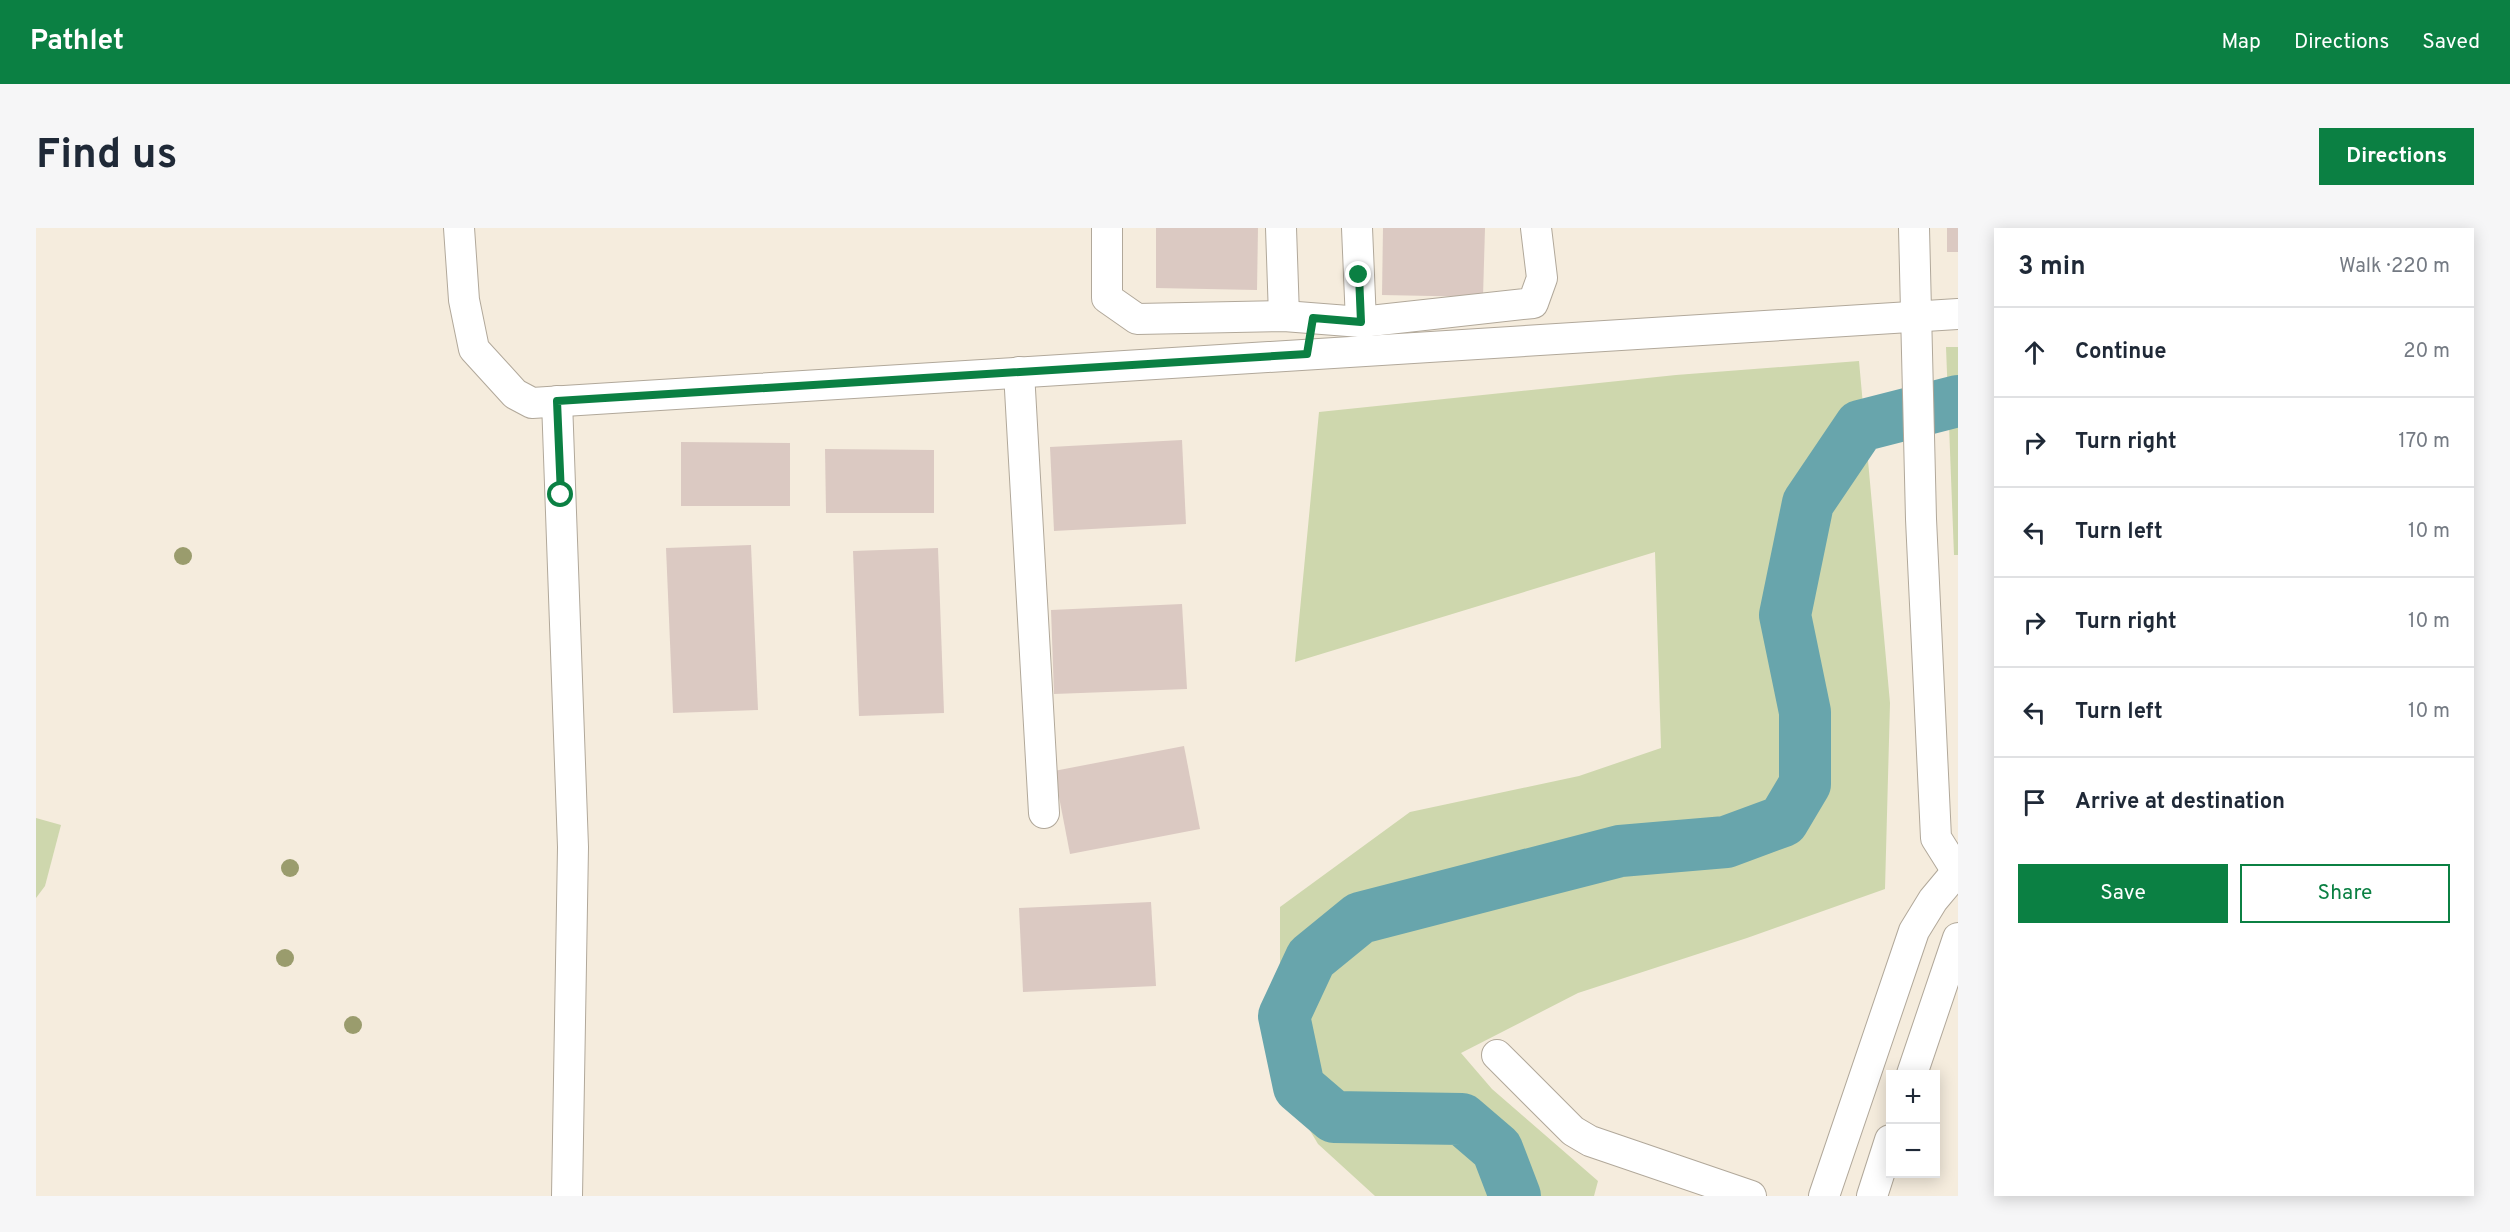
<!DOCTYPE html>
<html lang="en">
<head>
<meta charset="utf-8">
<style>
  body { margin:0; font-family:Overpass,sans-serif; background:#f6f6f7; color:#1f2937 }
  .controls { position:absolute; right:18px; bottom:18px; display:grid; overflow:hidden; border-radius:0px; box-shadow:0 3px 15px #0003 }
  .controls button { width:54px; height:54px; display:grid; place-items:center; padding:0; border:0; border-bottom:2px solid #e0e1e3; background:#fff; color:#1f2937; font:30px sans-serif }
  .stop { position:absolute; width:18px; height:18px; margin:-14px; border:4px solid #0b8043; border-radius:50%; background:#fff }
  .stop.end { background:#0b8043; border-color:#fff; box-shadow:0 2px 6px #0008 }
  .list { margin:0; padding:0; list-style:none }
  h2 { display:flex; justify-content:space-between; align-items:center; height:78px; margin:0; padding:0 24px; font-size:26px }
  h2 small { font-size:20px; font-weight:400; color:#747a83 }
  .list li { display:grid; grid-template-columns:39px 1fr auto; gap:18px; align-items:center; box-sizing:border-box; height:90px; padding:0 24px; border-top:2px solid #e0e1e3 }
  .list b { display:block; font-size:22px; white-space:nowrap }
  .list em { font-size:20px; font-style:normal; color:#747a83 }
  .actions { display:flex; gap:12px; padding:18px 24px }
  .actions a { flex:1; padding:14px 0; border:2px solid #0b8043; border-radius:0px; text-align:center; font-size:21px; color:#0b8043 }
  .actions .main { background:#0b8043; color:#fff }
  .icon { flex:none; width:33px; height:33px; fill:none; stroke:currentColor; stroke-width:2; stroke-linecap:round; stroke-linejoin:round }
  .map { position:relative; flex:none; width:1922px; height:968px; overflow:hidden; border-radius:0px }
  header { display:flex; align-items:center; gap:36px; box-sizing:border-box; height:84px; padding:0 30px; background:#0b8043; color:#fff }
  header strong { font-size:28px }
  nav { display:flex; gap:33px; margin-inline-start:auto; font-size:21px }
  .intro { display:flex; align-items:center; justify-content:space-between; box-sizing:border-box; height:144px; padding:0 36px }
  h1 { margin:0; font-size:42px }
  .button { padding:15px 27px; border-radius:0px; background:#0b8043; color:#fff; font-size:21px; font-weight:700 }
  main { display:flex; gap:36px; padding:0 36px }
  aside { flex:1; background:#fff; border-radius:0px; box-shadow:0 3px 15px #0003 }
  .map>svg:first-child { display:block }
  .green { fill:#ced7ad }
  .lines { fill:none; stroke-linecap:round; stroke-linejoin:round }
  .river { stroke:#68a5ac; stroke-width:52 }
  .building { fill:#dbc9c2 }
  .minor-casing { stroke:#b1a89a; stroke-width:32 }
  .minor { stroke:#fff; stroke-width:30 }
  .tree { fill:#9a9c6d }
  .route { stroke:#0b8043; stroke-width:8 }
</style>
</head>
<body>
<header>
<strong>Pathlet</strong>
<nav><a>Map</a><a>Directions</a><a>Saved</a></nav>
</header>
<div class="intro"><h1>Find us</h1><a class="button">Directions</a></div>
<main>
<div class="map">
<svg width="1922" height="968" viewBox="0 0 1922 968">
  <rect width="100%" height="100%" fill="#f5ecdd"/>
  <g class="green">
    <path d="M1910,119h12v208h-4z"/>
    <path d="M1823,133l31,342 -5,186 -138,49 -169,55 -117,60 31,36 106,92 -4,15h-219l-57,-52 -38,-64v-173l130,-95 169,-36 82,-28 -6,-196 -360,110 24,-250 357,-37z"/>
    <path d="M0,590l25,7 -16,61 -9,12z"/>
  </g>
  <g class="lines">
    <path class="river" d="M1479,968l-18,-47 -35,-30 -128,-2 -35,-30 -15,-71 27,-58 49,-40 260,-67 106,-9 57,-21 22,-37v-72l-20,-97 23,-112 52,-77 98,-25"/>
  </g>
  <g class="building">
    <path d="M1120,0h102l-1,62 -101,-2z"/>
    <path d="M1347,0h102l-2,69 -101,-2z"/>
    <rect x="1911" y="0" width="11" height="24"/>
    <path d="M1146,212l4,84 -132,7 -4,-84z"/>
    <path d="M645,214l109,1v63h-109z"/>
    <path d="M789,221l109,1v63h-108z"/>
    <path d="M715,317l7,165 -85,3 -7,-165z"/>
    <path d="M902,320l6,165 -85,3 -6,-165z"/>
    <path d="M1146,376l5,85 -133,5 -3,-84z"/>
    <path d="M1148,518l16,83 -130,25 -16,-83z"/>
    <path d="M1115,674l5,84 -133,6 -4,-84z"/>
  </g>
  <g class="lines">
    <defs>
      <g id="minor">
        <path d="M423,0l5,72 10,49 41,45 17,9 1426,-89"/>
        <path d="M1071,0v70l30,21 147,-3 77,6 172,-19 9,-25 -6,-50"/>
        <path d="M1245,0l3,88"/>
        <path d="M1321,0l4,94"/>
        <path d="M1878,0l7,291 15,319 22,35"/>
        <path d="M983,144l25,441"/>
        <path d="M521,173l16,446 -6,349"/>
        <path d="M1461,827l76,76 17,10 161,55"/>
        <path d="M1876,846l46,-136"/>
        <path d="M1788,968l90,-265 19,-31 25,-30"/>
        <path d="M1836,968l18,-56"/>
      </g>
    </defs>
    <use href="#minor" class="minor-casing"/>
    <use href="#minor" class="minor"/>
  </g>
  <g class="tree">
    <circle cx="147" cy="328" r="9"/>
    <circle cx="254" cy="640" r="9"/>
    <circle cx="249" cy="730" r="9"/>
    <circle cx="317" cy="797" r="9"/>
  </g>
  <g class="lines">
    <path class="route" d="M525,267l-4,-94 750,-47 6,-36 48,4 -2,-47"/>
  </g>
</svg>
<div class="controls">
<button>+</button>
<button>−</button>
</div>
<div class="stop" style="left:525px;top:267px"></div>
<div class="stop end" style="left:1323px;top:47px"></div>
</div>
<aside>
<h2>3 min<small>Walk · 220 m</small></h2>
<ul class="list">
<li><svg class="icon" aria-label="ahead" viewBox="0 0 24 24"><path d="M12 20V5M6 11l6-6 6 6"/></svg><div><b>Continue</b></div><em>20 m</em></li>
<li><svg class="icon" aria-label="right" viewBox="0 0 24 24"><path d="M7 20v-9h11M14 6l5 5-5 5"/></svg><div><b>Turn right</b></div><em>170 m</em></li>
<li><svg class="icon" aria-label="left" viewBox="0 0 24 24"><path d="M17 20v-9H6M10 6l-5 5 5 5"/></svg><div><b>Turn left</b></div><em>10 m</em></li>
<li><svg class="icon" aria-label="right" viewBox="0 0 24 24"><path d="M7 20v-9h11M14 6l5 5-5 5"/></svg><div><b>Turn right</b></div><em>10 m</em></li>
<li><svg class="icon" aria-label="left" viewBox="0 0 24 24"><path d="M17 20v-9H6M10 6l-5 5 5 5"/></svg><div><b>Turn left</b></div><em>10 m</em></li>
<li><svg class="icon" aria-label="arrive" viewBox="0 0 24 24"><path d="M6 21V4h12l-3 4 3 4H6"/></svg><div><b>Arrive at destination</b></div></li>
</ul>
<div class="actions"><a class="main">Save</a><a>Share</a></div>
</aside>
</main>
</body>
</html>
